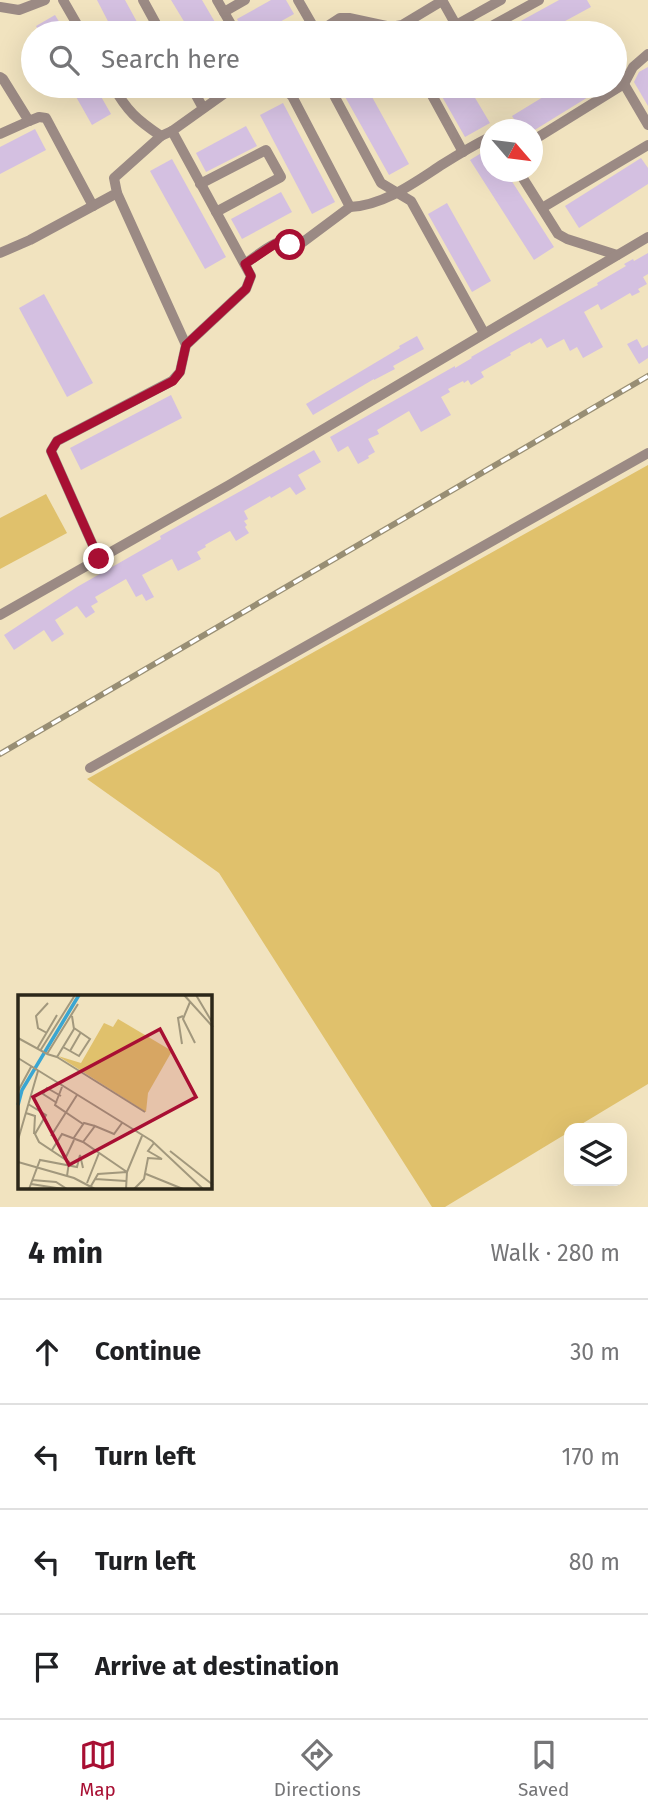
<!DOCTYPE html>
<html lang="en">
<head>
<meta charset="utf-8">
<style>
  body { margin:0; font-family:"Fira Sans",sans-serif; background:#f6f6f6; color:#202124 }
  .controls { position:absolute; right:21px; bottom:21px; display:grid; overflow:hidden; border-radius:14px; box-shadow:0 7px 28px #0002 }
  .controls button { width:63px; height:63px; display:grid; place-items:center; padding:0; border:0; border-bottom:2px solid #e0e0e0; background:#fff; color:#202124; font:35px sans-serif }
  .compass { position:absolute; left:480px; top:119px; width:63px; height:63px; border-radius:50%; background:#fff; box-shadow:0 7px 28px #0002; rotate:118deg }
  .stop { position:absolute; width:21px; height:21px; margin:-16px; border:5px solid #a80f33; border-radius:50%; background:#fff }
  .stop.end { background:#a80f33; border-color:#fff; box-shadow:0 2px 7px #0008 }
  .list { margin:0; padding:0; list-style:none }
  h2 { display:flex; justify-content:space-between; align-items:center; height:91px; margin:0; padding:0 28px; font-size:30px }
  h2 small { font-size:23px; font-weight:400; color:#757577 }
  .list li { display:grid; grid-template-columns:46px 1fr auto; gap:21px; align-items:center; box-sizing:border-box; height:105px; padding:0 28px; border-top:2px solid #e0e0e0 }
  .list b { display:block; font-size:26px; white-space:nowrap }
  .list em { font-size:23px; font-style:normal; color:#757577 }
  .icon { flex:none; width:38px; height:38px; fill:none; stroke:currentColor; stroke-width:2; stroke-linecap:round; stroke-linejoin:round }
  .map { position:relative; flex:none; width:648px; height:1207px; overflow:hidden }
  .search { position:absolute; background:#fff; box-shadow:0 7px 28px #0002; left:21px; right:21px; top:21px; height:77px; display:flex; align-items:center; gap:18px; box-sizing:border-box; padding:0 24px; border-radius:38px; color:#757577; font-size:26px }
  .sheet { height:511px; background:#fff }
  nav { display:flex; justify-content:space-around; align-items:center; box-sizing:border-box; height:98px; border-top:2px solid #e0e0e0; background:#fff; font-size:19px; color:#757577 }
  nav a { display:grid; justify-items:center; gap:4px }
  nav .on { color:#a80f33 }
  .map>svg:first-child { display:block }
  .green { fill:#e0c16c }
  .building { fill:#d4c0e1 }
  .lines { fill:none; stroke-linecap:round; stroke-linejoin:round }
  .minor { stroke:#9b8a84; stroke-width:10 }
  .rail-casing { stroke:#988e74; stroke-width:6 }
  .rail { stroke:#fff; stroke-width:3.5; stroke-dasharray:10; stroke-linecap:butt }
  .route { stroke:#a80f33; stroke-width:9 }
  .inset-river { fill:none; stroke:#3aa6d2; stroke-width:3.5 }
  .inset-road { fill:none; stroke:#a2987d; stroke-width:2 }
  .view { fill:#a80f33; fill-opacity:0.15; stroke:#a80f33; stroke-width:3.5 }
  .inset-edge { fill:none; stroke:#2c2719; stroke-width:3.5 }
</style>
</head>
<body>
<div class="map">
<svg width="648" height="1207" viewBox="0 0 648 1207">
  <rect width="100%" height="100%" fill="#f1e3bf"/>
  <g class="green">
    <path d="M648,465v619l-73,44h-6v4l-124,75h-13l-213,-334 -132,-94z"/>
    <path d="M46,494l21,39 -67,36v-51z"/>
  </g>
  <g class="building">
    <path d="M97,0h28l18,33h-29z"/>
    <path d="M171,0h31l17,29 4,-2 4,6h-36z"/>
    <path d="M271,0h15l8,14 -34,19h-16l-7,-14z"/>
    <path d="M559,0h28l4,7 -48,26h-44z"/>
    <path d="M55,15l11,18h-26l-4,-7z"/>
    <path d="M648,67v39l-14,-24 5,-10z"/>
    <path d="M70,86h25l16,28 -19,11z"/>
    <path d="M339,86h27l43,78 -20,11z"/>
    <path d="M436,86h32l22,37 -25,14z"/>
    <path d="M561,86h45l-73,45v-1h-12l-9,-14z"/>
    <path d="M283,103l52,99 -23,12 -52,-99z"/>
    <path d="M246,126l11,20 -51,26 -10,-19z"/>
    <path d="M35,129l11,21 -46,24v-27z"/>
    <path d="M491,147v25h15l48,75 -20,13 -64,-100z"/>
    <path d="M641,158l7,10v16l-69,44 -14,-22z"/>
    <path d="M172,159l54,98 -21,12 -55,-98z"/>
    <path d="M281,192l11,20 -50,27 -11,-20z"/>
    <path d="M447,203l44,78 -19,11 -44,-78z"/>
    <path d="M648,253v21l-5,3 4,7 -9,5 2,3 -8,4 -2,-3 -29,17 -3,-6 -14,8 19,35 -20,11 -6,-11 -7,4 -6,-12 -17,9 -6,-10 -10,6 -1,-2 -20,11 1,2 -30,17 3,5 -13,8 -3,-5 -4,3 -1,-2 -15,8 2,3 -9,5 10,18 -30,17 -12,-21 -32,19 2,4 -11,5 7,13 -7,4 1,2 -11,6 -10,-18 -10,6 -8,-15 125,-71v2l17,-10 -1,-1 119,-68 8,-4 -1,-2 29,-17 -2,-2 9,-5 1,2z"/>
    <path d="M44,294l49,89 -26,14 -48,-89z"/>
    <path d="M417,336l7,13 -31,17 2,3 -21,11v-1l-61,36 -7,-11 94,-56 -1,-2z"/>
    <path d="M637,339l5,9 6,-3v13l-9,6 -12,-20z"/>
    <path d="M171,395l11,23 -101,52 -11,-22z"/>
    <path d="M314,450l7,12 -23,13 8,14 -10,6 -6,-8 -19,11 -1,-2 -26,15 4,8 -4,2 3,4 -2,2 4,6 -13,8 -6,-10 -25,14 1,2 -9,5 4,7 -23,12 -6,-12 -30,16 12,22 -8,4 -4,-7 -6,3 -10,-18 -31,18 3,5 -7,4 4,6 -9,6 -9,-12 -22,14 9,14 -12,8 -8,-12 -30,20 -10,-15 73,-48 84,-48 -1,-3z"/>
  </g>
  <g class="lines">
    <g class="minor">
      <path d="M63,0l19,33"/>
      <path d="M143,0l18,33"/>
      <path d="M217,0l19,33"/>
      <path d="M298,0l19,33"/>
      <path d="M442,0l14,25 45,-25"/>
      <path d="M0,7l19,3 26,-10"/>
      <path d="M224,12l21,-12"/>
      <path d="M317,33l23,-15h9l42,9 11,-2 40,-24"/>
      <path d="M479,33l60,-33"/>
      <path d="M0,77l3,2 26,42 -29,13"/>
      <path d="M624,84l9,-17 15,-13"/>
      <path d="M113,86c14,25 24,34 48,50"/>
      <path d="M191,86l12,22"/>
      <path d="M280,86l12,10 58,111"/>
      <path d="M329,86l52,97 30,18 73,132"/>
      <path d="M427,86l36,66"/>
      <path d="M29,121l10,-4 7,1 47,88"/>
      <path d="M172,131l79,145 -5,13 -60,56"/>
      <path d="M532,141l92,-57 24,41"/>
      <path d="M519,172l39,62 9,5 50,16"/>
      <path d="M200,184l66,-34 15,27 -65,35"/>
      <path d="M542,208l106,-63"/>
      <path d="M0,253l30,-13 87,-47 -3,-15 47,-42 11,-5 63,-45"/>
      <path d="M245,264c7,-5 28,-22 36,-22 6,0 11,3 18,3l51,-38c35,-2 65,-25 93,-43 16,-10 31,-19 47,-27"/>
      <path d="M99,559l-48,-108 6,-10 115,-60 8,-9 6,-27 -69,-152"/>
      <path d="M0,615l229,-130 419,-248"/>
      <path d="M90,768l558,-315"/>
    </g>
    <defs>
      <path id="rail" d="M0,754l648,-378"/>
    </defs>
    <use href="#rail" class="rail-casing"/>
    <use href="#rail" class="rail"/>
  </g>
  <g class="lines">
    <path class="route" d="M99,559l-48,-108 6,-10 116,-60 7,-9 6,-27 60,-56 5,-13 -6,-12 30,-20 6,-2 9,3"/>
  </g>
  <g transform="translate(18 995)">
    <rect width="194" height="194" fill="#f1e3bf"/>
    <path d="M100,24l54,32 -24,42 -2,19 -88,-56 23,7 23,-40 9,4z" fill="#e0c16c"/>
    <path class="inset-river" d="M0,110l4,-15 57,-95"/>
    <path class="inset-road" d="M166,0l29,32M178,0l16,27M172,7l-7,17 12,24M29,38l-9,-5 -2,-12 12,-13M0,43l29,16 31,-50M164,49l-4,-26 5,-2M45,52l16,9 11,-17 -16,-11M19,54l20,-34M22,56l35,-56M52,56l11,-19M29,59l10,3 17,-28 -2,-13M39,62l88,55M0,63l134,83 51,48M44,92l-7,18 28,19M0,96l13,-24M39,108l-14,-9 4,-6 14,8M10,109l18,11 -11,19 4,8 30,20 -2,14M8,118l9,3 -1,18M33,141l26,-41M55,144l11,-16 11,3M0,145l20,-69M65,147l12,-16 19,8 8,-11M34,155l10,-16 21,8 44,30M152,156l43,34M47,164l9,-19M0,167l56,16 21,11M128,179l37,15M77,184l31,2M14,185l24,2 11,7M69,188l12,-30M13,189l32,5M73,191l7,-12 29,-2M11,194l11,-29 37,7 3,-12 3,13M108,194l1,-17 15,-36M116,194l10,-10 4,-21 14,1 -14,-8 6,-8"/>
    <path class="view" d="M142,34l36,68 -127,68 -36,-68z"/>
    <rect width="194" height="194" class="inset-edge"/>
  </g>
</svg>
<div class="controls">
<button><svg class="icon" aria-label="layers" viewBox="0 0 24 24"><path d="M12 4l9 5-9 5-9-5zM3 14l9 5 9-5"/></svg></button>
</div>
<svg class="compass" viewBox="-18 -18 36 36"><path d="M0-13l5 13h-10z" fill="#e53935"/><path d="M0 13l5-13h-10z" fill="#757577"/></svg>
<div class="stop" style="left:290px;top:245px"></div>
<div class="stop end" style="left:99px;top:559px"></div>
<div class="search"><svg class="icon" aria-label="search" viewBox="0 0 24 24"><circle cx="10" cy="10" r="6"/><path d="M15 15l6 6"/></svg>Search here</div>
</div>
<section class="sheet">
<h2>4 min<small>Walk · 280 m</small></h2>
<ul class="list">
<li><svg class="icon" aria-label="ahead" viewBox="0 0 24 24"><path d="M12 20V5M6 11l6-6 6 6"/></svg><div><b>Continue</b></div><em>30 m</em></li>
<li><svg class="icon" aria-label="left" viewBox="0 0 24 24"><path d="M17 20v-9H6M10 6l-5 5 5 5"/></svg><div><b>Turn left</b></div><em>170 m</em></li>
<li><svg class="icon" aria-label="left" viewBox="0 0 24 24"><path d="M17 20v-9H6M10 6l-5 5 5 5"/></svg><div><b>Turn left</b></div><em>80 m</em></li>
<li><svg class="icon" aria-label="arrive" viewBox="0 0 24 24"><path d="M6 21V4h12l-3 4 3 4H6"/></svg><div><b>Arrive at destination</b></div></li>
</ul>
</section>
<nav>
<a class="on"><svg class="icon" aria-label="map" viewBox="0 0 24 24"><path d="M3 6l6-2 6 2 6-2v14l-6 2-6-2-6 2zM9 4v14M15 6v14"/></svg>Map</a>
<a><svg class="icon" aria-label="directions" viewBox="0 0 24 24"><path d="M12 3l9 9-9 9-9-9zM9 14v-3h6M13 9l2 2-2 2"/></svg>Directions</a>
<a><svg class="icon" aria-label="saved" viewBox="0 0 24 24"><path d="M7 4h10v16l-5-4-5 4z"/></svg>Saved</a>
</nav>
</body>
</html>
